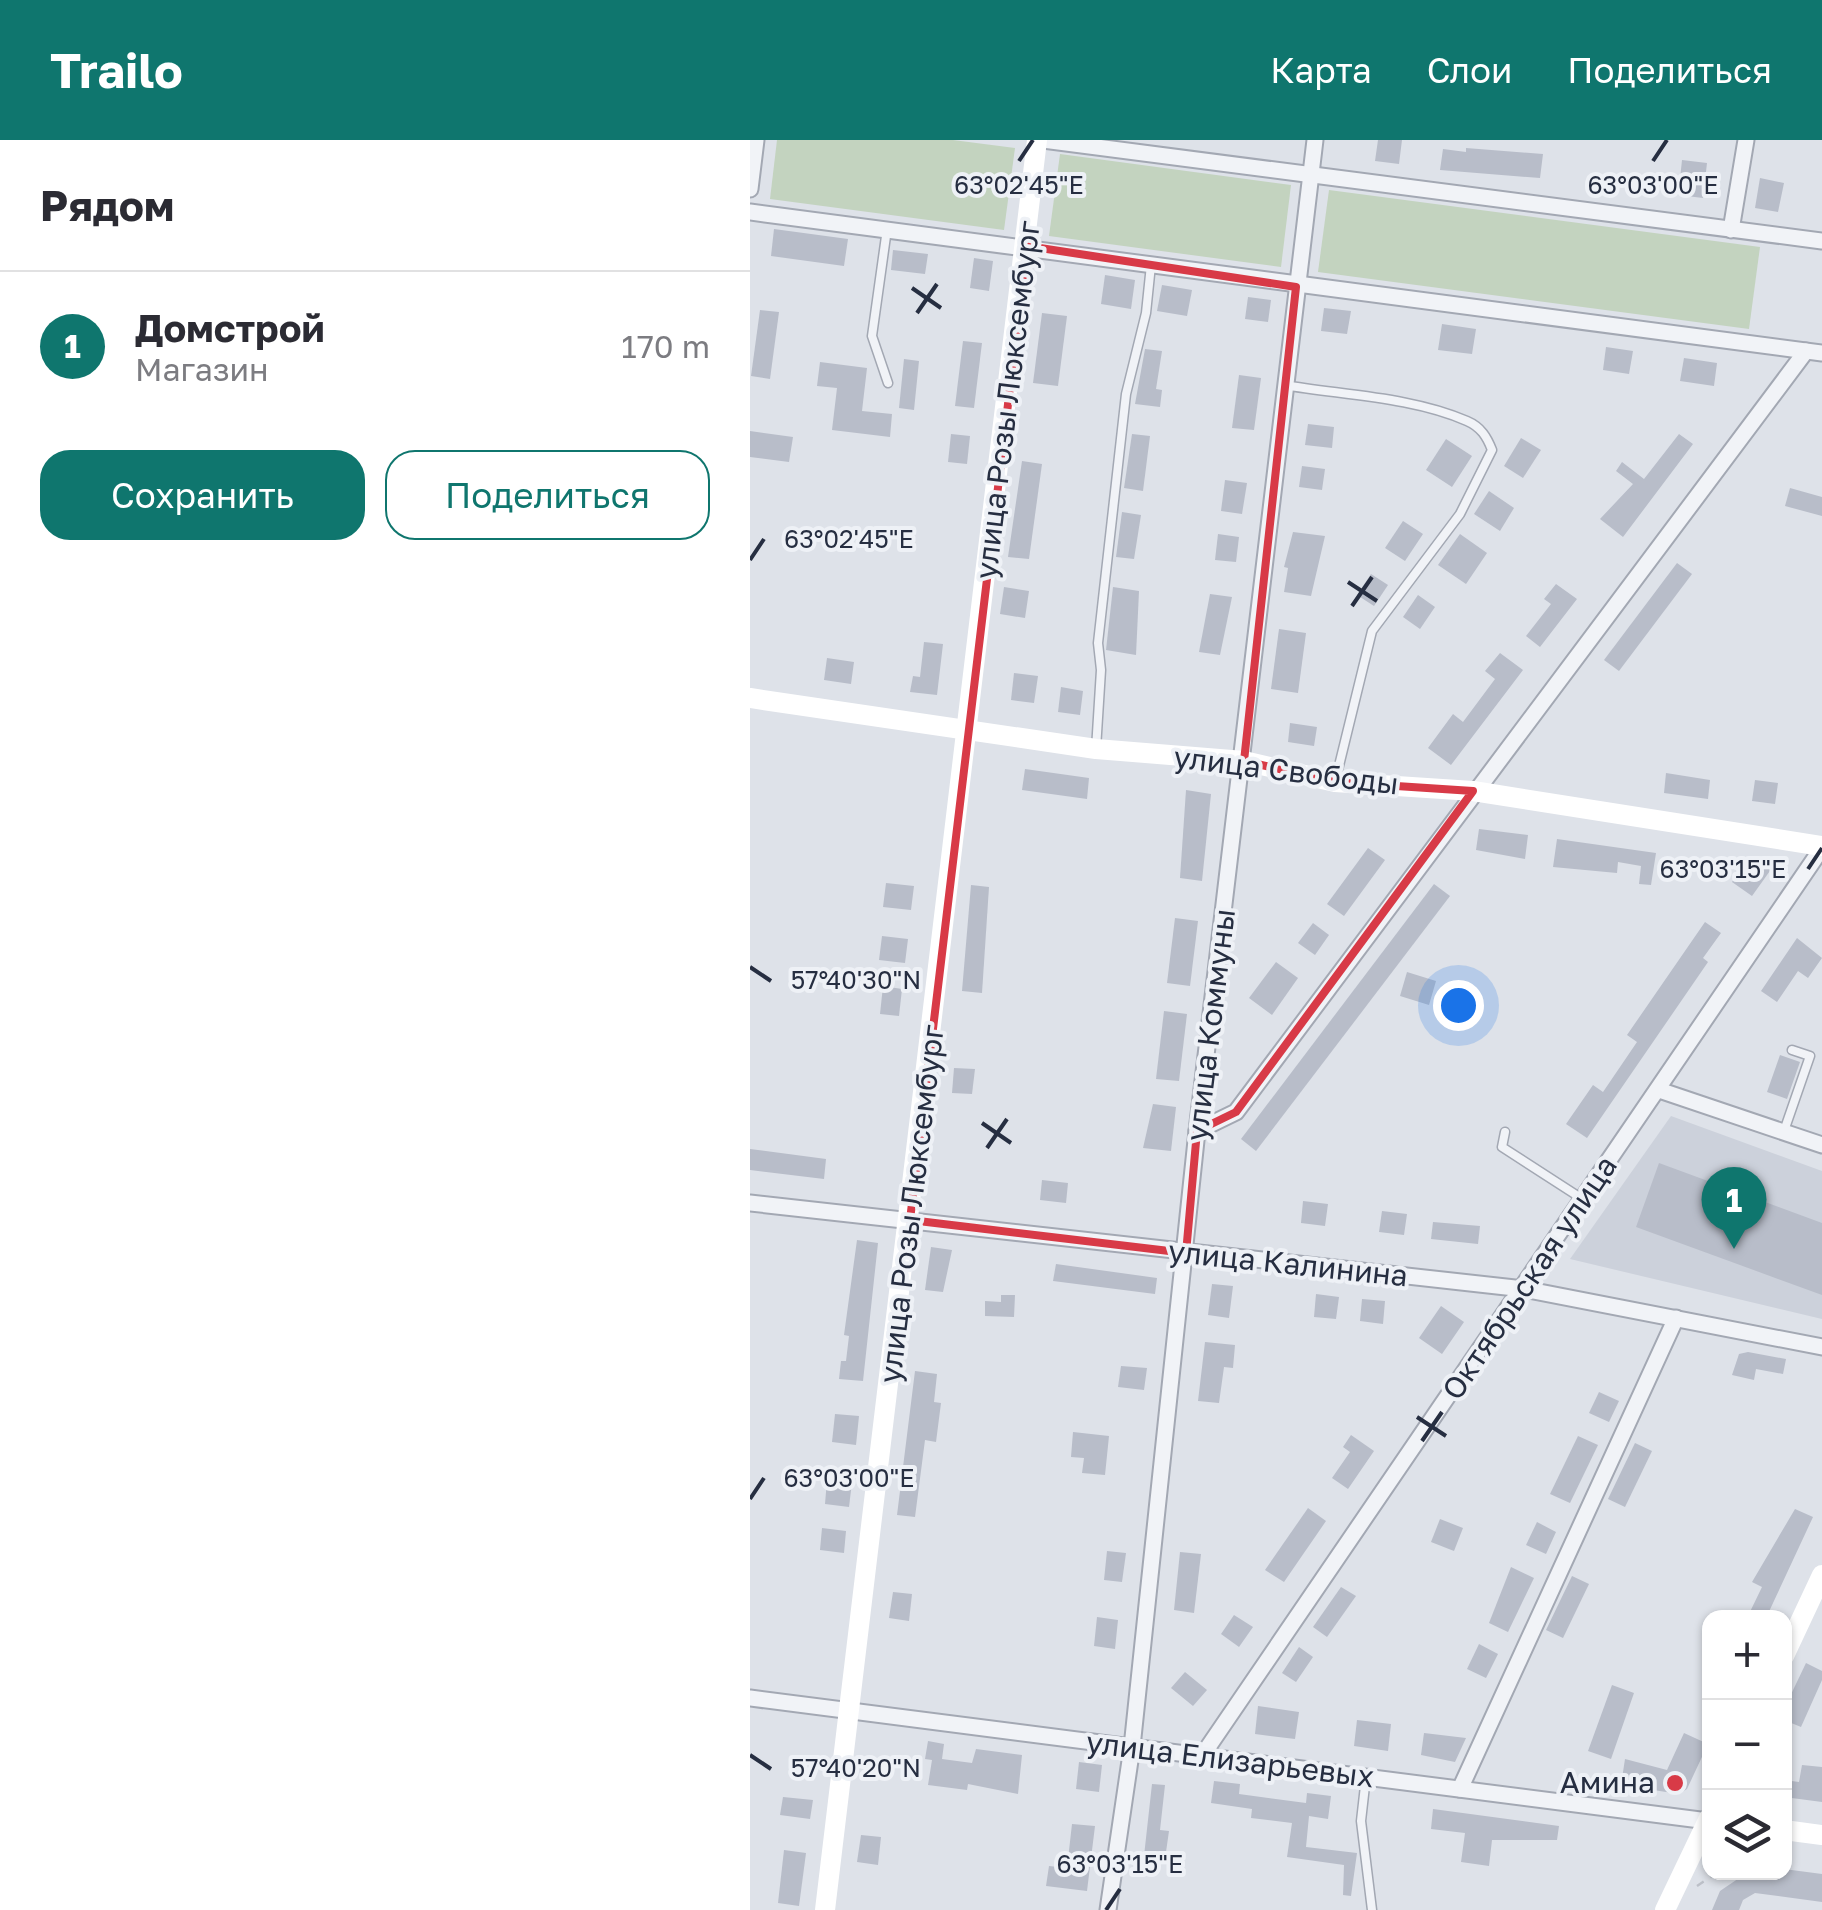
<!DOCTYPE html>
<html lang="ru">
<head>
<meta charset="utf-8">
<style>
  body { margin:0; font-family:"Golos Text",sans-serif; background:#f7f7f7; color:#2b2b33 }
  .controls { position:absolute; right:30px; bottom:30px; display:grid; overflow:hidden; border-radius:20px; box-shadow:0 2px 8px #0004 }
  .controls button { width:90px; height:90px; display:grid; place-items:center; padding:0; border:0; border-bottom:2px solid #e1e1e2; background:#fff; color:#2b2b33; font:50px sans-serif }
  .you { position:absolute; left:708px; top:865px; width:35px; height:35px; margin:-25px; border:8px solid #fff; border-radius:50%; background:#1a73e8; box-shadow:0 0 0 15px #1a73e833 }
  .badge { display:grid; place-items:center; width:65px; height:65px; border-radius:50%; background:#0f766e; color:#fff; font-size:32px; font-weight:700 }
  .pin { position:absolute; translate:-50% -82px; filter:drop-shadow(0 2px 5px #0008) }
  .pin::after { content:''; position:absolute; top:52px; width:35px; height:30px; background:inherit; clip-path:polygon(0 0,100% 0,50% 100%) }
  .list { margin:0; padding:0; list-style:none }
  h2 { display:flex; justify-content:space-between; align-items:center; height:130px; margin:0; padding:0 40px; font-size:42px }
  h2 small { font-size:32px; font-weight:400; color:#7c7c81 }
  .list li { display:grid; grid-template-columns:65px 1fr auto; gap:30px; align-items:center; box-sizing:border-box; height:150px; padding:0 40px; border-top:2px solid #e1e1e2 }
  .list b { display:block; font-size:38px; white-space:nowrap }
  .list p { margin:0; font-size:32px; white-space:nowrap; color:#7c7c81 }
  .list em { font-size:32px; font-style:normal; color:#7c7c81 }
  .actions { display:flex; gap:20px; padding:30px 40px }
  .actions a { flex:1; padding:22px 0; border:2px solid #0f766e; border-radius:30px; text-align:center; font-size:35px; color:#0f766e }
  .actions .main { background:#0f766e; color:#fff }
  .icon { flex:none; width:55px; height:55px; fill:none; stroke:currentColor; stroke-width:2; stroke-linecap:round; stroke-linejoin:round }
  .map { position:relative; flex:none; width:1072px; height:1770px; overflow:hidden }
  header { display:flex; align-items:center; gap:60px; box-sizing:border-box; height:140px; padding:0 50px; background:#0f766e; color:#fff }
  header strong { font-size:48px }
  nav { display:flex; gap:55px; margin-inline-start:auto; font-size:35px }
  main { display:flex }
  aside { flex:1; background:#fff }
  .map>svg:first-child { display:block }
  .built { fill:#ccd1db }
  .green { fill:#c3d3bf }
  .building { fill:#b8bdc9 }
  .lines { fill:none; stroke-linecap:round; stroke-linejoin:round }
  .lane-casing { stroke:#a3a8b3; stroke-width:11 }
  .street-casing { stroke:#a3a8b3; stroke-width:19 }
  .path { stroke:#bcc0c8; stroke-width:2.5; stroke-dasharray:8 8; stroke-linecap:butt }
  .lane { stroke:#f1f3f7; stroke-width:8 }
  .street { stroke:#f1f3f7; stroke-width:15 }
  .secondary { stroke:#fff; stroke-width:20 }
  .marked { fill:none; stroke:#d83a47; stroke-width:8; stroke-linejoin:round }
  .ticks { fill:none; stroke:#262e41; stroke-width:4 }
  .poi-dot { fill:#d83a47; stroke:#eef1f6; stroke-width:4 }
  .labels { text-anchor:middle; stroke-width:8; stroke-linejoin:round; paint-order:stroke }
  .street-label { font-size:30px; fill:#262e41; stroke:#eef1f6 }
  .poi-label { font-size:30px; fill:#262e41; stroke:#eef1f6; text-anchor:end }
  .ticks-label { font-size:25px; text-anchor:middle; fill:#262e41; stroke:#eef1f6; stroke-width:8; stroke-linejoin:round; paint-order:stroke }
</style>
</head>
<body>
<header>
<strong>Trailo</strong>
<nav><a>Карта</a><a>Слои</a><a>Поделиться</a></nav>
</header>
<main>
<aside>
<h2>Рядом<small></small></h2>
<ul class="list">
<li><span class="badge">1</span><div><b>Домстрой</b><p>Магазин</p></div><em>170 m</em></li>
</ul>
<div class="actions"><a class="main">Сохранить</a><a>Поделиться</a></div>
</aside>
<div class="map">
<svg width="1072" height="1770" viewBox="0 0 1072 1770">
  <rect width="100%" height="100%" fill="#dee2e9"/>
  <path class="built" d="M921,976l151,55v148l-252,-60z"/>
  <g class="green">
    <path d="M27,0h176l62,8 -11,82 -234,-31z"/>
    <path d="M310,14l231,31 -10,82 -232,-31z"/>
    <path d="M579,50l431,57 -11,82 -431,-57z"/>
  </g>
  <g class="building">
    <path d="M628,0h24l-3,24 -24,-3z"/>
    <path d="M716,8l77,6 -3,24 -100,-8 3,-21 23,3z"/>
    <path d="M932,20l25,3 -4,35 -33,-4 2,-16 8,1z"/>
    <path d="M1010,38l24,5 -6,29 -23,-4z"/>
    <path d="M24,89l74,10 -4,27 -73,-10z"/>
    <path d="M143,110l35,4 -3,20 -34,-4z"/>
    <path d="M224,118l19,3 -4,30 -19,-3z"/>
    <path d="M355,135l30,5 -4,29 -30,-5z"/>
    <path d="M412,145l30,5 -5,26 -30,-5z"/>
    <path d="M498,157l23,3 -3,22 -23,-3z"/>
    <path d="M574,168l27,3 -4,23 -26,-3z"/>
    <path d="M10,170l19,2 -9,67 -19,-3z"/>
    <path d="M292,173l25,3 -9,70 -25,-3z"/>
    <path d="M692,184l34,5 -4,25 -34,-4z"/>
    <path d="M213,201l19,2 -8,65 -19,-2z"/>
    <path d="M856,207l27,4 -4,23 -26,-4z"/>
    <path d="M395,209l17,2 -6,38 6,1 -2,17 -25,-3z"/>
    <path d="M934,218l33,5 -3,23 -34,-5z"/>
    <path d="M154,219l15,2 -5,49 -15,-2z"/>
    <path d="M70,222l47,6 -5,43 30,3 -2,23 -58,-7 5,-42 -20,-2z"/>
    <path d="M489,235l22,3 -7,52 -22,-2z"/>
    <path d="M558,284l26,3 -2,21 -27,-3z"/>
    <path d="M0,291l43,6 -4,25 -39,-5z"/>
    <path d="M201,294l19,2 -3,28 -19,-2z"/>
    <path d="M382,294l18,2 -7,55 -19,-3z"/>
    <path d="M929,294l14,10 -70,93 -23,-18 33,-35 -17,-13 6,-9 22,17z"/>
    <path d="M771,298l20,12 -18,28 -19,-12z"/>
    <path d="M696,299l26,17 -20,31 -26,-17z"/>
    <path d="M272,321l20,3 -13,95 -21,-2z"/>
    <path d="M552,326l23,3 -3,21 -23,-3z"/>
    <path d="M475,340l22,3 -5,31 -21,-3z"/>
    <path d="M1040,348l32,9v19l-37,-10z"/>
    <path d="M739,351l25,17 -14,23 -26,-17z"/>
    <path d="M372,372l19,3 -7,44 -18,-2z"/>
    <path d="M653,381l20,13 -18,27 -20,-13z"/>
    <path d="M543,392l32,4 -14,60 -27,-4 4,-24 -4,-1z"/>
    <path d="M468,394l21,3 -3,25 -21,-2z"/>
    <path d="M710,394l27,19 -21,31 -28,-19z"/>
    <path d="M927,423l15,11 -73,97 -15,-11z"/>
    <path d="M621,434l17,11 -14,21 -17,-11z"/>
    <path d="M806,444l21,15 -37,48 -14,-11 25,-32 -7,-5z"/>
    <path d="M254,447l25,4 -4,27 -25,-4z"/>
    <path d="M363,447l26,4 -3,64 -30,-5z"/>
    <path d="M460,454l22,3 -12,58 -21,-3z"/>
    <path d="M668,455l17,12 -15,22 -17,-12z"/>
    <path d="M529,489l27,4 -8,60 -27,-4z"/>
    <path d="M174,502l19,2 -6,51 -27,-3 3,-16 7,1z"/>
    <path d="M750,513l23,17 -72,95 -23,-17 25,-34 10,8 32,-43 -10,-8z"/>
    <path d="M77,518l27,4 -3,22 -27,-4z"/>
    <path d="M264,533l24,3 -4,27 -23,-3z"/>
    <path d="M311,547l22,4 -3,24 -22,-3z"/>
    <path d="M540,583l27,4 -3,19 -26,-4z"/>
    <path d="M275,629l64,9 -2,21 -65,-9z"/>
    <path d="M916,633l44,7 -2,19 -44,-6z"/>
    <path d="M1005,640l23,3 -3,21 -23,-3z"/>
    <path d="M436,650l25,4 -9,87 -22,-3z"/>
    <path d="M729,689l49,6 -3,24 -49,-9z"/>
    <path d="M807,699l99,14 -5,32 -12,-1 2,-18 -23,-4 -1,11 -64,-6z"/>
    <path d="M618,708l17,12 -41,56 -17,-12z"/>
    <path d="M994,724l28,4 -20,28 -20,-14z"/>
    <path d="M136,743l28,3 -3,24 -28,-3z"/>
    <path d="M684,744l16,12 -194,255 -15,-12z"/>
    <path d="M221,745l18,2 -7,106 -20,-2z"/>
    <path d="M425,778l23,3 -8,65 -23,-3z"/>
    <path d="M955,782l16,11 -18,25 5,4 -121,176 -21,-14 27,-39 10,7 34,-50 -10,-7z"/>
    <path d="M563,783l16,12 -14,20 -17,-12z"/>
    <path d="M132,796l26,3 -3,24 -26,-3z"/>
    <path d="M1047,798l25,20 -14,20 -10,-7 -21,31 -16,-11z"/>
    <path d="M526,822l22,16 -26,37 -23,-17z"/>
    <path d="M657,832l29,9 -7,24 -29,-9z"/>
    <path d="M133,846l19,3 -3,27 -19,-2z"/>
    <path d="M414,871l23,3 -8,67 -23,-2z"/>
    <path d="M1030,915l20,7 -13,37 -20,-7z"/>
    <path d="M204,928l21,1 -3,25 -20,-1z"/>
    <path d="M403,964l23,3 -5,44 -28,-3z"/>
    <path d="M0,1009l76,10 -2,20 -74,-9z"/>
    <path d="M909,1023l163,60v72l-186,-68z"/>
    <path d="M292,1040l26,3 -2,20 -26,-3z"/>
    <path d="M553,1061l25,3 -3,22 -24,-3z"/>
    <path d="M632,1071l25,3 -3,21 -25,-3z"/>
    <path d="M683,1082l47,4 -2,18 -47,-5z"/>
    <path d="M107,1100l21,3 -15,138 -24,-2 2,-18h5l3,-25 -5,-1z"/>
    <path d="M181,1107l21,3 -9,42 -18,-2z"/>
    <path d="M306,1124l101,14 -2,16 -102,-13z"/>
    <path d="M462,1144l21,2 -4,32 -21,-3z"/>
    <path d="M566,1154l23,3 -3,22 -22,-2z"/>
    <path d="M251,1155h14l-1,22 -29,-1v-15l16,1z"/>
    <path d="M612,1159l23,2 -2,23 -23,-3z"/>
    <path d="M691,1166l23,16 -22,32 -23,-16z"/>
    <path d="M455,1202l30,3 -2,23 -9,-1 -5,36 -21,-2z"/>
    <path d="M998,1212l38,7 -3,15 -27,-5 -2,11 -22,-5 7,-21z"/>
    <path d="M371,1226l26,2 -3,22 -26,-3z"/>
    <path d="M165,1231l22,3 -3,28 7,1 -5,39 -11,-2 -10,77 -18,-2z"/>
    <path d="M849,1252l20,9 -10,21 -20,-9z"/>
    <path d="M85,1274l24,2 -3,29 -24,-3z"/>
    <path d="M323,1292l36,4 -4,39 -23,-2 2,-15 -13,-1z"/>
    <path d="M601,1295l23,16 -26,38 -16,-11 18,-26 -7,-5z"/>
    <path d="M828,1296l20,9 -28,58 -20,-9z"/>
    <path d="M885,1303l17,8 -27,56 -17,-8z"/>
    <path d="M77,1340l25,2 -3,25 -24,-3z"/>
    <path d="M558,1368l18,13 -42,61 -19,-12z"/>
    <path d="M1045,1369l18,8 -47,101h-19l15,-31 -10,-5z"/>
    <path d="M690,1379l23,9 -9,23 -23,-9z"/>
    <path d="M787,1382l19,10 -10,22 -20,-9z"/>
    <path d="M72,1388l24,3 -2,22 -24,-3z"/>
    <path d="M357,1411l19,2 -4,29 -18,-2z"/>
    <path d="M430,1412l21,2 -7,59 -20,-3z"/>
    <path d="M761,1427l23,11 -26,54 -19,-9z"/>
    <path d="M822,1436l17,8 -26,54 -17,-8z"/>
    <path d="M591,1447l15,9 -29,41 -14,-10z"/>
    <path d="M143,1452l19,2 -3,27 -20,-3z"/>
    <path d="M484,1475l19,12 -14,20 -18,-13z"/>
    <path d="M347,1477l21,3 -3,29 -21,-3z"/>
    <path d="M729,1504l19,10 -12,24 -19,-9z"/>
    <path d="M549,1507l14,10 -17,25 -14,-9z"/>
    <path d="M1056,1523l16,8v9l-21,47 -17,-7v-11z"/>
    <path d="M435,1532l22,18 -14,16 -22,-18z"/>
    <path d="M862,1545l22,8 -23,66 -23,-8z"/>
    <path d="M508,1566l41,6 -4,27 -40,-5z"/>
    <path d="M607,1580l34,4 -3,27 -34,-5z"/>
    <path d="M674,1593l42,5 -11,24 -34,-7z"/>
    <path d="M934,1593l24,11 -21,45 -8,5 -58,-9 4,-26 42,11z"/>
    <path d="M178,1601l16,3 -2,15 30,4 4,-14 46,6 -4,39 -50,-10 -1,6 -39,-5 4,-25 -7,-1z"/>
    <path d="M329,1622l23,3 -3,27 -23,-3z"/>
    <path d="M1052,1625l20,2v35l-38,-5v-17l15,2z"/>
    <path d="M464,1641l26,3 -1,10 67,9 1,-10 24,3 -3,23 -19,-3 -3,31 51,6 -6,43 -8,-1 1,-30 -57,-8 5,-34 -41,-5 1,-9 -41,-6z"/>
    <path d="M402,1644l13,1 -5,45 9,1 -4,28 -21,-3z"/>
    <path d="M33,1657l30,3 -3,19 -30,-4z"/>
    <path d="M683,1669l126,17 -2,14h-65l-3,26 -28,-4 4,-29 -34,-4z"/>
    <path d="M322,1684l23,2 -8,65 -41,-5 3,-20 18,2z"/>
    <path d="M111,1695l20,2 -3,28 -21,-3z"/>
    <path d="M34,1710l22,3 -7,53 -21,-3z"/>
    <path d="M1034,1729l38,5v28l-67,-9 -12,7 -4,10h-27l8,-19 28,-19z"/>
  </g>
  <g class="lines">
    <defs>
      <g id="lane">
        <path d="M137,89l-15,107 16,47"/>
        <path d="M534,245c58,10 129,12 183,36 14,6 20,16 25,29l-32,64 -88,117 -36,147"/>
        <path d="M346,609l5,-79 -3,-27 28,-249 20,-81 5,-48"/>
        <path d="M1034,991l26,-75 -18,-6"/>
        <path d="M755,992l-3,15 82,53"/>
        <path d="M616,1637l-5,44 11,89"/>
      </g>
      <g id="street">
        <path d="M293,0l779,101"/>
        <path d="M0,49l6,-49"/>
        <path d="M0,72l1072,141"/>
        <path d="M981,90l15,-90"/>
        <path d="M909,950l163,55"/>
        <path d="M447,991l39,-19 570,-761"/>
        <path d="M0,1063l774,86 298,58"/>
        <path d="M0,1558l958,123"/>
        <path d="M452,1616l620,-908"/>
        <path d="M710,1649l216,-471"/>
        <path d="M358,1770l24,-163 65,-616 118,-991"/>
      </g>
    </defs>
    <use href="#lane" class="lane-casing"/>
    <use href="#street" class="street-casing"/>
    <path class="path" d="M947,1746l21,-14"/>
    <use href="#lane" class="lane"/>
    <use href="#street" class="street"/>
    <g class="secondary">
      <path d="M0,558l346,51 148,12 91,21 138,9 349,55"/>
      <path d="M1034,1516l38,-81"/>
      <path d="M1034,1690l38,5"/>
      <path d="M75,1770l212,-1770"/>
      <path d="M915,1770l44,-92"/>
    </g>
  </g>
  <path class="marked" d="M277,106l269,41 -52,474 91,21 138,9 -237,321 -39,19 -11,122 -276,-33z"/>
  <path class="ticks" d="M269,21l14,-21M903,21l14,-21M162,148l29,20M167,173l20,-29M0,420l14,-21M598,442l29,19M602,466l20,-29M1058,729l14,-21M0,827l21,14M232,983l29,20M237,1008l20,-29M667,1277l29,19M672,1301l20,-29M0,1359l14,-21M0,1615l21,14M356,1770l14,-21"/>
  <circle class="poi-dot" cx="925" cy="1643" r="10"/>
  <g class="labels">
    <g class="street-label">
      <text transform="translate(258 260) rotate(-83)" y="10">улица Розы Люксембург</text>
      <text transform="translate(536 631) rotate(7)" y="10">улица Свободы</text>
      <text transform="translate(461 885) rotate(-83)" y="10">улица Коммуны</text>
      <text transform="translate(162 1064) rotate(-83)" y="10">улица Розы Люксембург</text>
      <text transform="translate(538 1124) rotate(6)" y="10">улица Калинина</text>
      <text transform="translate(780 1138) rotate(-56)" y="10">Октябрьская улица</text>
      <text transform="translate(480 1620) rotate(7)" y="10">улица Елизарьевых</text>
    </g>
    <g class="poi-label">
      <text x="905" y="1653">Амина</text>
    </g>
  </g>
  <g class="ticks-label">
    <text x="269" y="54">63°02'45"E</text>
    <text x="903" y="54">63°03'00"E</text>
    <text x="99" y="408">63°02'45"E</text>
    <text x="973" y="738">63°03'15"E</text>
    <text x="106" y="849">57°40'30"N</text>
    <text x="99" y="1347">63°03'00"E</text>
    <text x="106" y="1637">57°40'20"N</text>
    <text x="370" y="1733">63°03'15"E</text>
  </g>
</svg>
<div class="controls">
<button>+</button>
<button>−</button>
<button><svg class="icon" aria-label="layers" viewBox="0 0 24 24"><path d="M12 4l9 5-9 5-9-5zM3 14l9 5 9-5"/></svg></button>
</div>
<div class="you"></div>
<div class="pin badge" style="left:984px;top:1109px">1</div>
</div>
</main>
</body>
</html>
